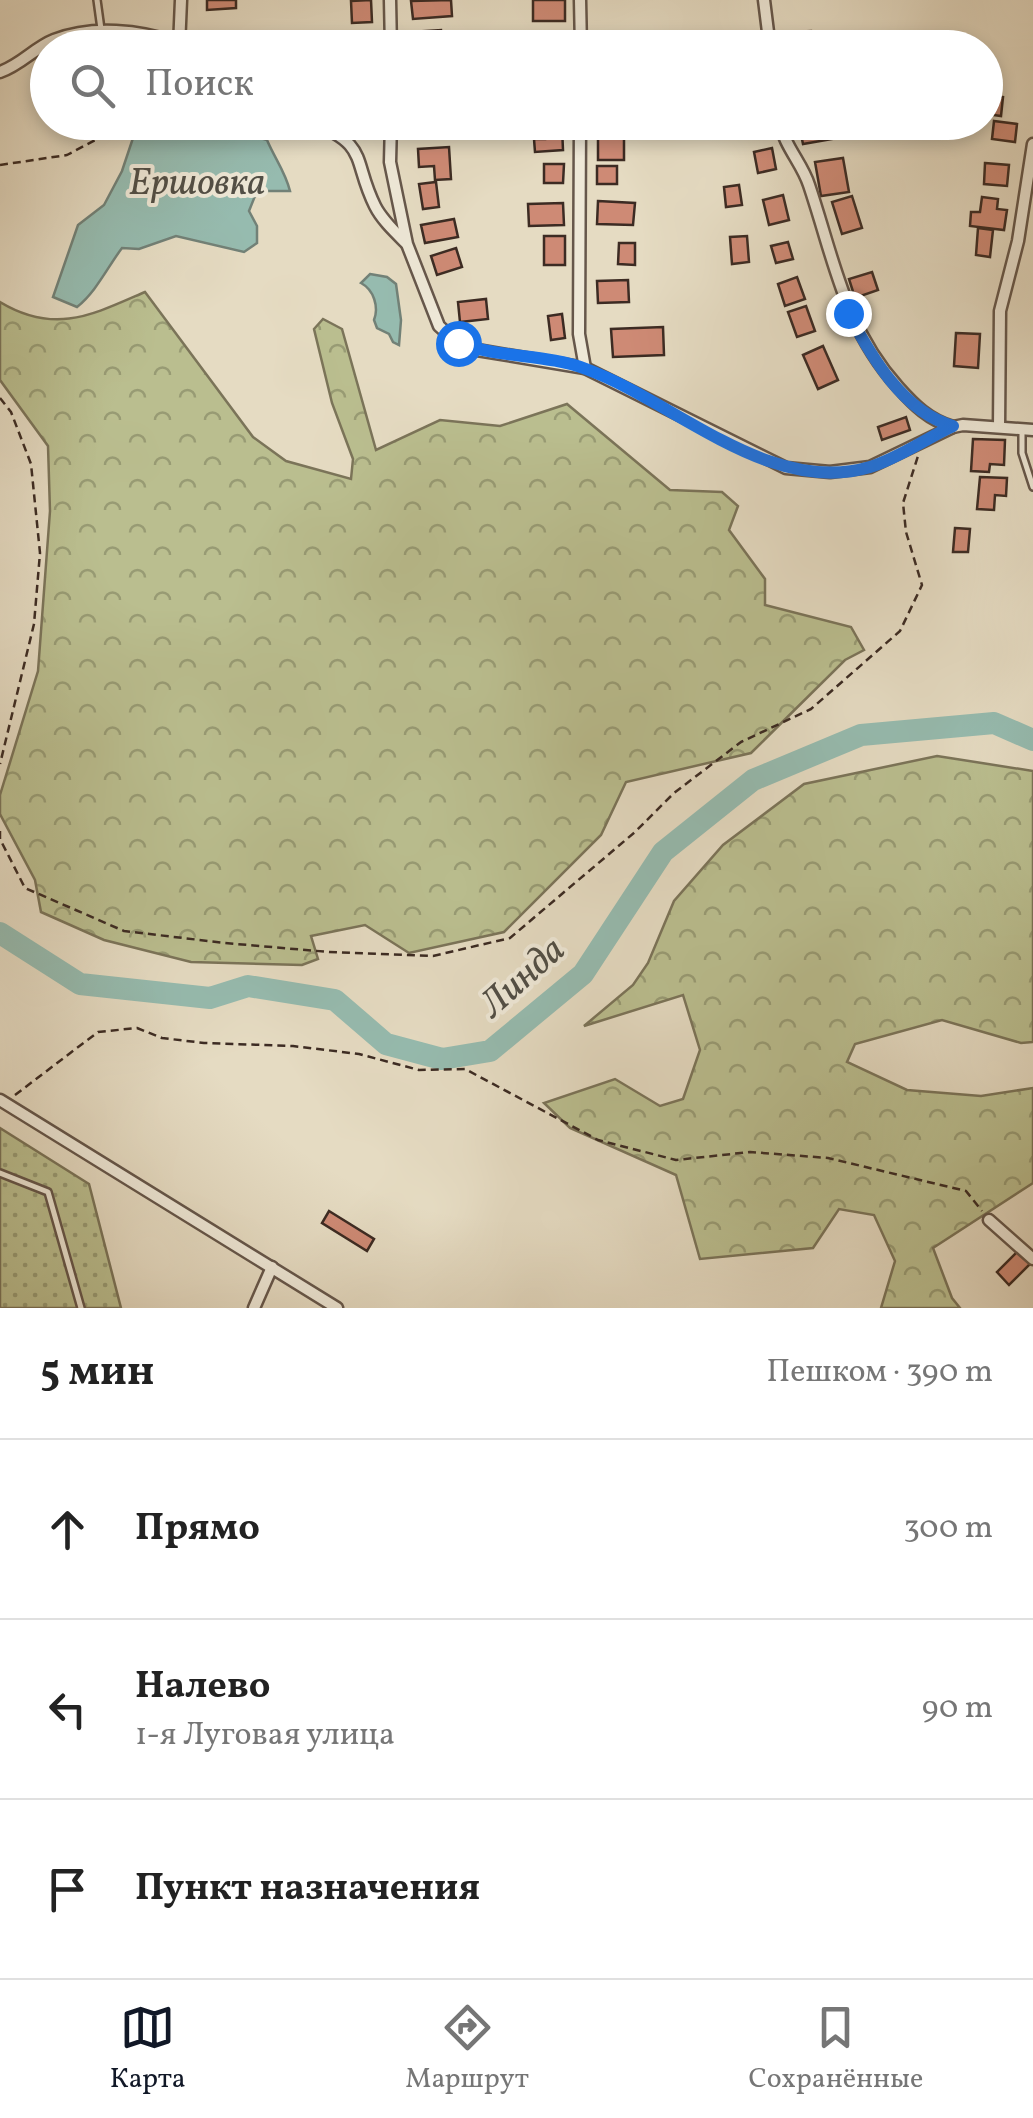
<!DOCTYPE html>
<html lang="ru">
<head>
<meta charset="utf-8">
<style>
  body { margin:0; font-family:Vollkorn,serif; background:#f6f6f6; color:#222 }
  .stop { position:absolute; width:30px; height:30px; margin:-22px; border:8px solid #1a73e8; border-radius:50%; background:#fff }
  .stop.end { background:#1a73e8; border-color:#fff; box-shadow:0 2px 10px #0008 }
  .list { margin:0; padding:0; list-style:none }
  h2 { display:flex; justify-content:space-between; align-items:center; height:130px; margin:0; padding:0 40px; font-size:42px }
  h2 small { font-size:32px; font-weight:400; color:#767676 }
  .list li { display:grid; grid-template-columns:65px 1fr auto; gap:30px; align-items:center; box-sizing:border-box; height:180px; padding:0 40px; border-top:2px solid #e0e0e0 }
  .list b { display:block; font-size:38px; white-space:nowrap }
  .list p { margin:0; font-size:32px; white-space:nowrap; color:#767676 }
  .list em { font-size:32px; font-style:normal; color:#767676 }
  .icon { flex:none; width:55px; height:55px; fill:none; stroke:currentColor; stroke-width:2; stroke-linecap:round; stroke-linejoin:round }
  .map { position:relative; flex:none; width:1033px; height:1308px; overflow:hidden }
  .search { position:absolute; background:#fff; box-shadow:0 5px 15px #0003; left:30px; right:30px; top:30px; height:110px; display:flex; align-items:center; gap:25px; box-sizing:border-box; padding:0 35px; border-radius:55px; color:#767676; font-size:38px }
  .sheet { height:670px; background:#fff }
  nav { display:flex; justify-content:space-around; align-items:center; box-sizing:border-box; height:140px; border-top:2px solid #e0e0e0; background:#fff; font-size:28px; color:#767676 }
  nav a { display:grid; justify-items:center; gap:5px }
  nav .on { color:#111827 }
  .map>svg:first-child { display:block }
  .forest { fill:url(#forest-crowns); stroke:#7b7459; stroke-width:2.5 }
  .park { fill:url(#park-dots); stroke:#7b7459; stroke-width:2.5 }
  .water { fill:#96bbaf; stroke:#728177; stroke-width:2.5 }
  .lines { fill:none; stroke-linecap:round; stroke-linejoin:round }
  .river { stroke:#96bbaf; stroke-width:22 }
  .building { fill:#ce8a75; stroke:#3c2b23; stroke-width:2.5 }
  .service-casing { stroke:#66574b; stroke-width:10 }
  .minor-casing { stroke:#66574b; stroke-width:15 }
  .path { stroke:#3c2b23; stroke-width:2.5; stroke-dasharray:8 5; stroke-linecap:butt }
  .service { stroke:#eee8d7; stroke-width:5 }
  .minor { stroke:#eee8d7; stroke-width:10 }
  .route { stroke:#1a73e8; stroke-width:12 }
  .labels { text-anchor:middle; stroke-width:8; stroke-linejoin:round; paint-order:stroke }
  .water-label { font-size:38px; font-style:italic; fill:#524f46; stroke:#eee8d7 }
</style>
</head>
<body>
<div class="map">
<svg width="1033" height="1308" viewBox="0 0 1033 1308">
  <defs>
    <pattern id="forest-crowns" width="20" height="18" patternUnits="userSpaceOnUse" patternTransform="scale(2.5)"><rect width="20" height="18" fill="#babe8f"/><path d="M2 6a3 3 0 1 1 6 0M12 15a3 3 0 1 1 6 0" fill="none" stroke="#989b74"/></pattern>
    <pattern id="park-dots" width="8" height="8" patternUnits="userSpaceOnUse" patternTransform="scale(2.5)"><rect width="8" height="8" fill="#babe8f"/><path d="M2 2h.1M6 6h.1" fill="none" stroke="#989b74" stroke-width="1.8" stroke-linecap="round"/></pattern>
  </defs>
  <rect width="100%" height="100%" fill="#e5dbc2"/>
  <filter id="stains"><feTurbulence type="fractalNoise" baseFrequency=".002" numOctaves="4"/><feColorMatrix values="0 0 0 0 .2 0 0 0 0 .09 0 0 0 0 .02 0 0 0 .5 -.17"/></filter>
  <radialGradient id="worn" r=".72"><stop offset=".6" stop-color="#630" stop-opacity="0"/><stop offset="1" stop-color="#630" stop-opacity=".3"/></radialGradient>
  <g class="forest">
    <path d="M145,292l108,145 33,24 65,18 2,-20 -21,-56 -18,-74 9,-10 19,10 34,121 64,-30 60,6 67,-22 103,86 52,2 16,14 -9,24 36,49v26l86,22 13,23 -19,10 -94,93 -125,29 -25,53 -97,97 -95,21 -44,-28 -54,11 7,23 -16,6 -111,-3 -87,-22 -63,-28 -6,-32 -35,-66v-19l38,-124 12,-160 -2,-65 -48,-66v-78c55,33 92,13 145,-10z"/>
    <path d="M937,756l96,15v271l-12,1 -79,-23 -87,24 -8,18 60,28 74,6 52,-8v95l-100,65 19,50 8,10h-79l14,-47 -21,-46 -35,-6 -26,39 -113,11 -24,-84 -106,-47 -26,-25 71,-24 45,27 23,-7 17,-49 -17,-55 -99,31 49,-41 15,-22 26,-62 49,-56 81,-61z"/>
  </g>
  <path class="park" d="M0,1128l89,56 32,124h-121z"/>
  <g class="water">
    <path d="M151,123h56l60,17c8,19 18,31 23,51h-33l-8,20 8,15v17l-13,9 -68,-16 -37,13 -17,-1c-15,20 -26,44 -45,59l-24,-10 25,-72 26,-20 18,-34 11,-33z"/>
    <path d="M370,274l17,3 9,7 5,36 -2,25 -6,-3 -4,-8 -12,-6 -3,-8c5,-13 0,-30 -13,-37z"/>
  </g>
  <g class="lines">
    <path class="river" d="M0,933l80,51 130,14 38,-12 87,14 51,44 56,15 48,-8 93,-77 80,-122 90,-72 108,-45 133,-12 39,17"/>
  </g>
  <g class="building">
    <path d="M207,0h29v8l-29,2z"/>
    <path d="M371,0l1,22 -20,1 -1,-22z"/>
    <path d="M451,0l1,16 -39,3 -2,-18z"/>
    <rect x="533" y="0" width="32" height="21"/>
    <path d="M441,30l2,18h-31l-1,-16z"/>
    <path d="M811,31l2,17h-20l-1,-16z"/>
    <rect x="536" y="33" width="29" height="15"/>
    <rect x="207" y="34" width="36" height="14"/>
    <path d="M351,34h21v14h-20z"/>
    <path d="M603,38h36l-1,10h-35z"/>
    <path d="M986,95l17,2 -2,19 -15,-2z"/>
    <path d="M994,121l23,3 -2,18 -23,-3z"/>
    <path d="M742,122h25l1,10 -24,4z"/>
    <path d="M810,122h19l3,17 -29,5 -4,-19z"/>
    <path d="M562,127l1,23 -28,2 -1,-13h11l-1,-11z"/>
    <path d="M598,128l26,1v31h-26z"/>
    <path d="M449,147l2,32 -16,1 -1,-14 -15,1 -1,-18z"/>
    <path d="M772,148l4,21 -18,4 -4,-21z"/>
    <path d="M843,158l6,34 -28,4 -6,-34z"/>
    <path d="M985,163l24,2 -2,21 -23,-2z"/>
    <path d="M544,164h20l-1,19h-19z"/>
    <rect x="597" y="166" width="20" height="18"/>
    <path d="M436,182l3,25 -16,2 -4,-25z"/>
    <path d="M739,185l3,20 -16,2 -2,-20z"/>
    <path d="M783,195l6,25 -20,5 -6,-25z"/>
    <path d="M852,196l10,32 -20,6 -10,-32z"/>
    <path d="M982,197l16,2 -1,10 10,1 -3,20 -34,-4 1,-14h9z"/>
    <path d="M598,201l37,2 -2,22 -36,-1z"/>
    <path d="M563,203l1,22 -35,1 -1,-22z"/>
    <path d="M454,219l4,18 -33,6 -4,-18z"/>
    <path d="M978,228l15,2 -3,27 -14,-2z"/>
    <rect x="544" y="236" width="21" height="29"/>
    <path d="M747,236l2,26 -17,2 -2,-27z"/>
    <path d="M788,242l5,17 -17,4 -5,-17z"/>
    <path d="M619,243h16v22l-17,-1z"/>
    <path d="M456,248l6,19 -25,8 -6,-19z"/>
    <path d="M872,272l6,18 -23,8 -6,-19z"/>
    <path d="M797,277l8,22 -20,7 -7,-22z"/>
    <path d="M628,280l1,22 -31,1 -1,-22z"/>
    <path d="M486,299l2,20 -28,3 -2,-20z"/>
    <path d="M806,306l9,25 -18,6 -9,-25z"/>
    <path d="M562,314l3,24 -14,2 -3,-24z"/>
    <path d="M663,327l1,28 -51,2 -2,-28z"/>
    <path d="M956,333l24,1 -2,34 -24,-2z"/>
    <path d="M823,346l15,34 -20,9 -15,-34z"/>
    <path d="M906,417l4,13 -28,10 -4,-13z"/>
    <path d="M973,439l32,1 -1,25 -14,-1 -1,8 -18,-1z"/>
    <path d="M980,477l27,1 -1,18 -11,-1 -1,15 -17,-1z"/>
    <path d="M955,528l15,1 -2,23h-15z"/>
    <path d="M329,1211l45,28 -7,12 -45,-28z"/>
    <path d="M1018,1251l13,12 -22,22 -12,-13z"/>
  </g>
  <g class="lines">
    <defs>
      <g id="service">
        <path d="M97,0l4,29"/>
        <path d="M1022,432v21l11,34"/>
        <path d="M0,1173l48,19 33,116"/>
      </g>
      <g id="minor">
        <path d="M390,0l1,48"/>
        <path d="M580,0l1,48"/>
        <path d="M764,0l6,48"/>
        <path d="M179,47l2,-47"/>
        <path d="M0,72c21,-7 34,-24 54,-32 38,-15 86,-10 123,3"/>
        <path d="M311,122c59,23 41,38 64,84 7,14 20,26 31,37"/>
        <path d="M391,122l-1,40 17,82 32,82 19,17 19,7 108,18 201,100 44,4 40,-5 83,-40 10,-2 70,5"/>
        <path d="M580,122l-1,212 6,34"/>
        <path d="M780,122c4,24 22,41 29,63 25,74 35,142 89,202 16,18 31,33 55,40"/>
        <path d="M999,427l1,-116 18,-70 15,-97"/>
        <path d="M0,1100l337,208"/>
        <path d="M989,1220l44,39"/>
        <path d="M254,1308l18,-41"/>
      </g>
    </defs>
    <use href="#service" class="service-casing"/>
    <use href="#minor" class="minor-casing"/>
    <g class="path">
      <path d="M0,165l67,-10 62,-33"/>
      <path d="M0,398l11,14 20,52 9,89 -6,71 -34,140"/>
      <path d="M0,831v8l25,49 99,43 101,12 104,9 104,4 77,-18 125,-106 39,-39 67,-51 70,-33 89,-78 22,-46 -16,-53 -3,-29 15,-47"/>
      <path d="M15,1095l83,-63 39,-4 25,10 42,5 89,3 66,8 60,16 46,-1 133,71 78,20 74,-8 78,6 138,33 16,20"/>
    </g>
    <use href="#service" class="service"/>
    <use href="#minor" class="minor"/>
  </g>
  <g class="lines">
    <path class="route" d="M458,343c41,15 89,11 128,26 88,32 184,128 284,98 29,-9 55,-28 83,-41 -50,-14 -82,-70 -105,-113"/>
  </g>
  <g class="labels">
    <g class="water-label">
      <text x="197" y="194">Ершовка</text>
      <text transform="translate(521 976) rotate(-42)" y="13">Линда</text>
    </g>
  </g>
  <rect width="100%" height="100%" filter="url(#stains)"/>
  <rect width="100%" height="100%" fill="url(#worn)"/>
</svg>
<div class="stop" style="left:458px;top:343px"></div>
<div class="stop end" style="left:848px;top:313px"></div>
<div class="search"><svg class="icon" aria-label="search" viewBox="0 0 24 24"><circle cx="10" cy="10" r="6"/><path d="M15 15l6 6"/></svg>Поиск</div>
</div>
<section class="sheet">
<h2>5 мин<small>Пешком · 390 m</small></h2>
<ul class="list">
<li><svg class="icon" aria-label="ahead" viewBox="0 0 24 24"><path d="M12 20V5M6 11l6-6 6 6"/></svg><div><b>Прямо</b></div><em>300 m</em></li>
<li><svg class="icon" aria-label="left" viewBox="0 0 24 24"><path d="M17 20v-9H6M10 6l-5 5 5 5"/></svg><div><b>Налево</b><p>1-я Луговая улица</p></div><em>90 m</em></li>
<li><svg class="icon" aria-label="arrive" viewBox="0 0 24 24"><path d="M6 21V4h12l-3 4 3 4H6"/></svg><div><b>Пункт назначения</b></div></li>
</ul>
</section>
<nav>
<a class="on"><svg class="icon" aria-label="map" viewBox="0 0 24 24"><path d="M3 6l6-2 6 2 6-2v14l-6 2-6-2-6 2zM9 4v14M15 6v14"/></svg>Карта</a>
<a><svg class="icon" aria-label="directions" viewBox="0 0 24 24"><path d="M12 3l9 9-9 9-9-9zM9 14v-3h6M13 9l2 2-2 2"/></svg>Маршрут</a>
<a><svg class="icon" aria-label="saved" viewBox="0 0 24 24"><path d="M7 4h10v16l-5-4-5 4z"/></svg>Сохранённые</a>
</nav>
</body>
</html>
